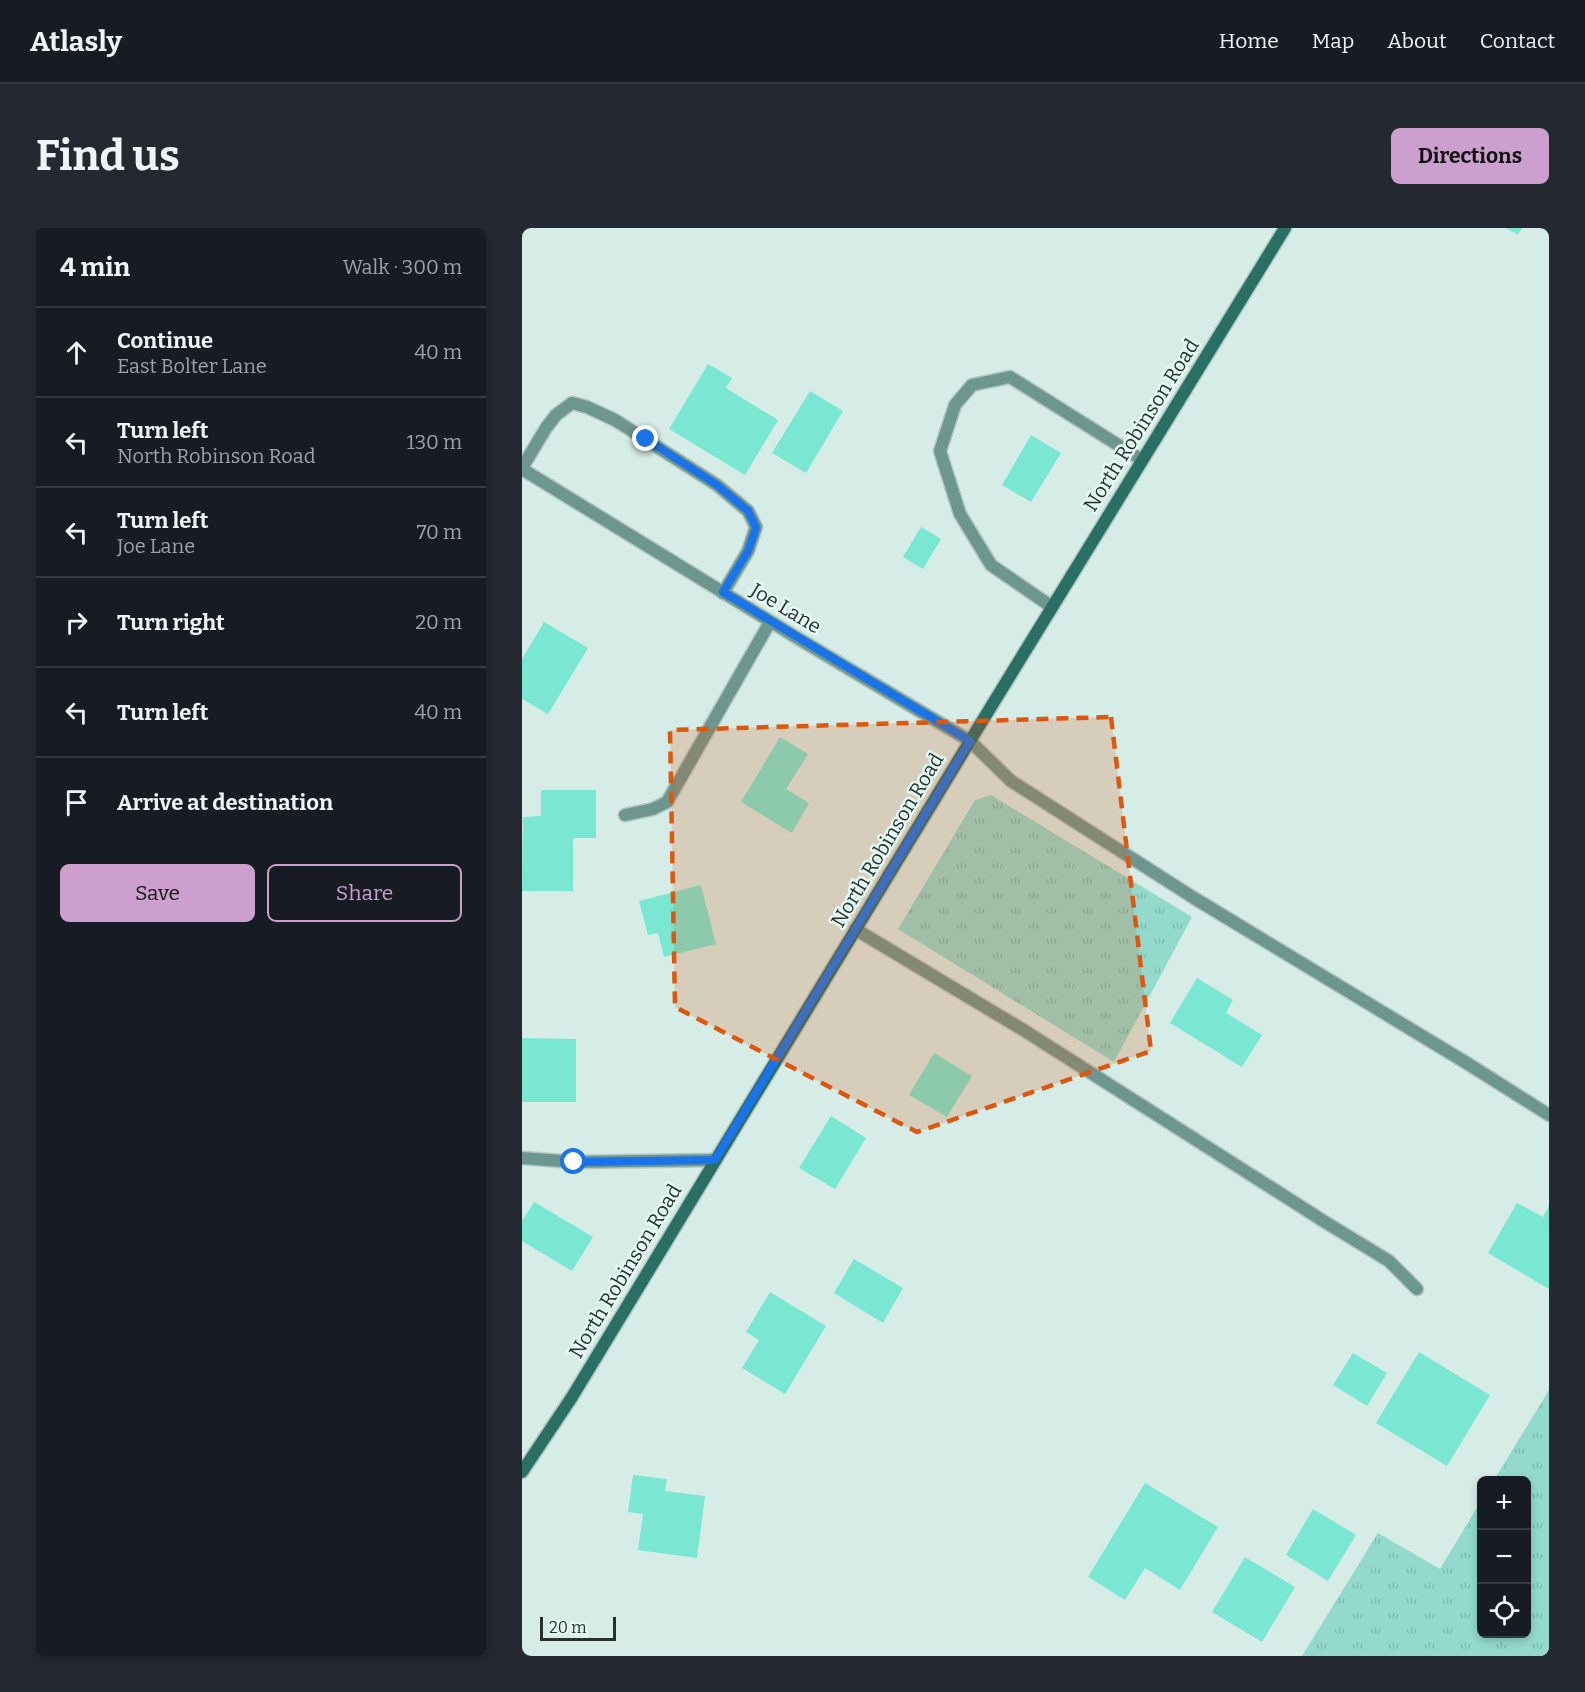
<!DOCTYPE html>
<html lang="en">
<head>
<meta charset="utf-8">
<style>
  body { margin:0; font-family:Bitter,serif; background:#242831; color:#f1f3f6 }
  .controls { position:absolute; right:18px; bottom:18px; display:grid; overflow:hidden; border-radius:9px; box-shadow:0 3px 9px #0003 }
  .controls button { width:54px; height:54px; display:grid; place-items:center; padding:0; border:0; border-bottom:2px solid #363941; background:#171b24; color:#f1f3f6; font:30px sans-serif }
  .scale { position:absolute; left:18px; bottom:15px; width:76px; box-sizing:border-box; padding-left:6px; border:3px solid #28302e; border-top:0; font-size:16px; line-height:21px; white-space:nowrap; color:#28302e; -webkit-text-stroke:4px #e3faf5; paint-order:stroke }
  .stop { position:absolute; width:18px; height:18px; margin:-14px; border:4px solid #1a73e8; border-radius:50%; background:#fff }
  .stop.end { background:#1a73e8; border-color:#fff; box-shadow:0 2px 6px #0008 }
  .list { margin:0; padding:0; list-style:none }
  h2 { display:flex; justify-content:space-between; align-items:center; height:78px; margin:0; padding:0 24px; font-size:26px }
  h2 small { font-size:20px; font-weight:400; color:#9ea1a6 }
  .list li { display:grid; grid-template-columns:39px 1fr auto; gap:18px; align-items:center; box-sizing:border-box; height:90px; padding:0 24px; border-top:2px solid #363941 }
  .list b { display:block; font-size:22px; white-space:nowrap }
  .list p { margin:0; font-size:20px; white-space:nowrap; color:#9ea1a6 }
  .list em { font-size:20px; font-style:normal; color:#9ea1a6 }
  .actions { display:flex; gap:12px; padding:18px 24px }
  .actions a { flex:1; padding:14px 0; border:2px solid #cd9fce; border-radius:9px; text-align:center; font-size:21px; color:#cd9fce }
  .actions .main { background:#cd9fce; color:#111 }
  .icon { flex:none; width:33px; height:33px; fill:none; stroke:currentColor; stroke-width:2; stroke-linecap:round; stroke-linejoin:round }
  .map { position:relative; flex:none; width:1027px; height:1428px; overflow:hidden; border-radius:9px }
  header { display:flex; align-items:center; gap:36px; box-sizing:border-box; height:84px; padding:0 30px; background:#171b24; border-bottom:2px solid #363941 }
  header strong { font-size:28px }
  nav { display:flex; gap:33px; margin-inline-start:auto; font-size:21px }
  .intro { display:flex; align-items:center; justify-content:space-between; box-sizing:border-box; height:144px; padding:0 36px }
  h1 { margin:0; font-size:42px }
  .button { padding:15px 27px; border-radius:9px; background:#cd9fce; color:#111; font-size:21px; font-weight:700 }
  main { display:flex; gap:36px; padding:0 36px }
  aside { flex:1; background:#171b24; border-radius:9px; box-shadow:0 3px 9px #0003 }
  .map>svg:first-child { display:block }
  .grass { fill:url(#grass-tufts) }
  .building { fill:#7ae7d3 }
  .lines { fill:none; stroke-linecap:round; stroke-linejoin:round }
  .lane-casing { stroke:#b3c6c2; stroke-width:15 }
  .street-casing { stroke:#b3c6c2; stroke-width:15 }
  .secondary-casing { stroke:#b3c6c2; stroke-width:15 }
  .lane { stroke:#6d978e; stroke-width:12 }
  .street { stroke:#6d978e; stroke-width:12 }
  .secondary { stroke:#2a6f64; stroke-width:12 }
  .route { stroke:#1a73e8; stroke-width:8 }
  .marked { fill:#de570e; fill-opacity:0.2; stroke:#de570e; stroke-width:4.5; stroke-dasharray:12 8; stroke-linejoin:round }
  .labels { text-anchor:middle; stroke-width:5; stroke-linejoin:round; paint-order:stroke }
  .street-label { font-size:20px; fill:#28302e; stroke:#e3faf5 }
</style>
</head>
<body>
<header>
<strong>Atlasly</strong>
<nav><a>Home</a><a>Map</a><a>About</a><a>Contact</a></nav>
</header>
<div class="intro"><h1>Find us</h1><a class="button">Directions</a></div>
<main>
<aside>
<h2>4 min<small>Walk · 300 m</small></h2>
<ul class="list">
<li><svg class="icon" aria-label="ahead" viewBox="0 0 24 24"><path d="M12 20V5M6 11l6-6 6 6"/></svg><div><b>Continue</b><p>East Bolter Lane</p></div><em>40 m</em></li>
<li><svg class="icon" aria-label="left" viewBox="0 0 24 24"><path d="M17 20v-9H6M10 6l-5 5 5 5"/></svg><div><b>Turn left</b><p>North Robinson Road</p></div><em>130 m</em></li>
<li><svg class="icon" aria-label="left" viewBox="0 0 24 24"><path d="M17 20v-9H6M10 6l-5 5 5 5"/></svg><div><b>Turn left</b><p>Joe Lane</p></div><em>70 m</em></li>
<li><svg class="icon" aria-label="right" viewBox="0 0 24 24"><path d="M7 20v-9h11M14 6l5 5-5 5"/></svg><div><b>Turn right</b></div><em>20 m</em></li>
<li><svg class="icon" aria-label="left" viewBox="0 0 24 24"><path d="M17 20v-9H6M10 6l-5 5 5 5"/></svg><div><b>Turn left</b></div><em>40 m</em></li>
<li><svg class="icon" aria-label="arrive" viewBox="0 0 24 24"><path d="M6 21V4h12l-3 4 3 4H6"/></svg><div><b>Arrive at destination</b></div></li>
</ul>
<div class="actions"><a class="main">Save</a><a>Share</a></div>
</aside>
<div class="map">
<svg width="1027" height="1428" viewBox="0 0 1027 1428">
  <defs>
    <pattern id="grass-tufts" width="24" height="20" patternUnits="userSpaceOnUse" patternTransform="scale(1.5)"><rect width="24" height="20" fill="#93dacc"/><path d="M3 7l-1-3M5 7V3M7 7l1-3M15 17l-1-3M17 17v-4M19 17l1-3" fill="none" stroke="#7fbbb0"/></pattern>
  </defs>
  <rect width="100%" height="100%" fill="#d6ece7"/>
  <g class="grass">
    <path d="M469,567l201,122 -78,145 -216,-133 77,-129z"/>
    <path d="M1027,1162v266h-247l76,-123 62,36 41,-68 1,133h45v-154h-33z"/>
  </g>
  <g class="building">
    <path d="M984,0h16l-4,7z"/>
    <path d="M186,136l24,14 -6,10 52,32 -33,55 -76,-46z"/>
    <path d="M288,163l33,20 -37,62 -34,-20z"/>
    <path d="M509,207l30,18 -30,49 -29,-17z"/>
    <path d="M399,299l20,12 -18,30 -20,-12z"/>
    <path d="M22,394l44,26 -40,66 -26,-15v-40z"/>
    <path d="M258,509l28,17 -22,35 23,14 -17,30 -51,-31z"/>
    <path d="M19,562h55v48h-23v53h-51l1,-74 18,-1z"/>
    <path d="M179,657l15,59 -52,13 -6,-24 -10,2 -9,-34z"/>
    <path d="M675,750l36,22 -7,13 36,22 -20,32 -72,-44z"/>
    <path d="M0,810l54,1v63h-54z"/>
    <path d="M412,825l38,23 -25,41 -38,-22z"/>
    <path d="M309,888l35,22 -31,51 -36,-21z"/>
    <path d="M12,974l59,35 -21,34 -50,-30v-20z"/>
    <path d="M995,975l26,14 6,-11v83l-61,-36z"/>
    <path d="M332,1031l49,29 -20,35 -49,-30z"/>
    <path d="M248,1064l56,34 -41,68 -43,-26 17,-28 -13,-8z"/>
    <path d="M897,1124l71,43 -43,71 -71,-43z"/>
    <path d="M831,1125l34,20 -20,33 -34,-21z"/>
    <path d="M111,1247l34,4 -2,12 40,5 -8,62 -59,-8 5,-36 -15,-2z"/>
    <path d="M623,1255l73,44 -38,63 -35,-22 -20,32 -37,-23z"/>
    <path d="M791,1281l43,26 -28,46 -42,-26z"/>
    <path d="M723,1329l50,30 -33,55 -50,-30z"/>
  </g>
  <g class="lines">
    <defs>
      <g id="lane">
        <path d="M0,240l24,-40 10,-13 16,-12 15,4 28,13 102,65 31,26 8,16 -8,24 -25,42"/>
        <path d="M530,379l-61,-42 -31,-51 -20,-63 15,-46 17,-20 38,-8 132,83"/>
        <path d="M103,587l28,-6 14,-7 103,-180"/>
        <path d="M333,701l170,102 300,191 64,39 28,28"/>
      </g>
      <g id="street">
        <path d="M0,241l277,170 171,102 41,40 183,117 271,164 84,53"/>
        <path d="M0,930l52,4 141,-2"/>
      </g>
      <path id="secondary" d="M0,1244l50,-75 398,-656 315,-513"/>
    </defs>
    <use href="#lane" class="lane-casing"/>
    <use href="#street" class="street-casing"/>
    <use href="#secondary" class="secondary-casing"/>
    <use href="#lane" class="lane"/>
    <use href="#street" class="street"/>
    <use href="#secondary" class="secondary"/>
  </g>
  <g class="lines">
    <path class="route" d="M52,934l141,-2 255,-419 -247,-149 25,-41 8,-23 -8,-17 -31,-26 -71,-46"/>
  </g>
  <path class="marked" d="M589,489l40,334 -234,81 -242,-125 -5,-277z"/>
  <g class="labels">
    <g class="street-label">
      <text transform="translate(619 197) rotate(-58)" y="7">North Robinson Road</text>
      <text transform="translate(264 380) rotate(31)" y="7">Joe Lane</text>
      <text transform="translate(365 612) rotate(-59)" y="7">North Robinson Road</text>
      <text transform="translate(103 1043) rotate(-59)" y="7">North Robinson Road</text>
    </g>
  </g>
</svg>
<div class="controls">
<button>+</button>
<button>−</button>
<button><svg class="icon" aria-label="locate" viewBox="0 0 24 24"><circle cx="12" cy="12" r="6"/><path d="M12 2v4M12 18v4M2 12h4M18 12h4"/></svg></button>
</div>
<div class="scale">20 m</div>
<div class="stop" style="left:52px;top:934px"></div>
<div class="stop end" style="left:124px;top:211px"></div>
</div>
</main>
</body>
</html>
